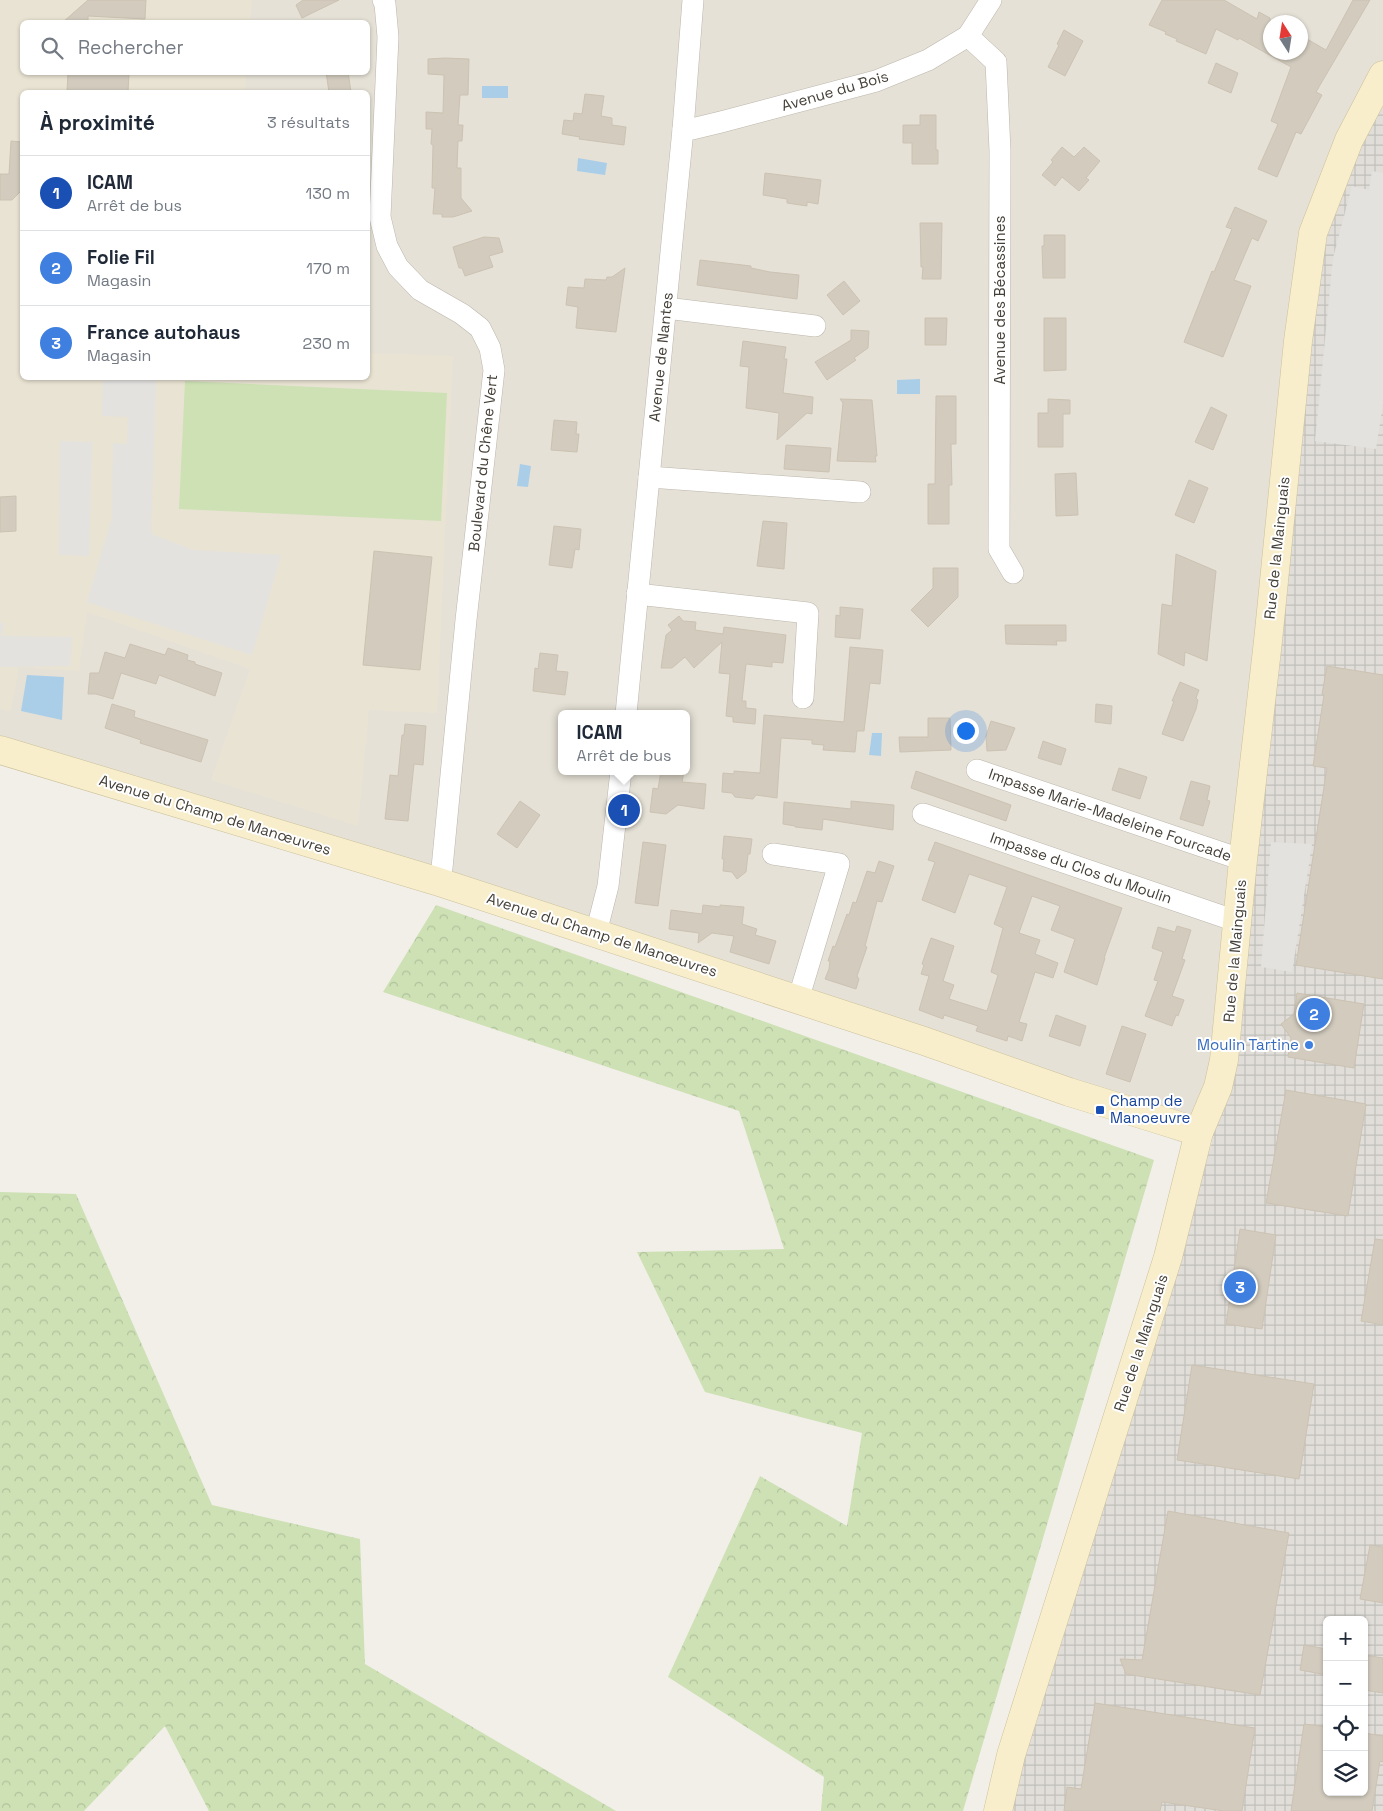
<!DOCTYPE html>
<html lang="fr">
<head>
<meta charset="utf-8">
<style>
  body { margin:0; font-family:"Space Grotesk",sans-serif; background:#f6f6f7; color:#1f2937 }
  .controls { position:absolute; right:15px; bottom:15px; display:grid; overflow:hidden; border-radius:8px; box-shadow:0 1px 4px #0004 }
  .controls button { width:45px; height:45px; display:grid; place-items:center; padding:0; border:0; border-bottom:1px solid #e0e1e3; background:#fff; color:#1f2937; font:25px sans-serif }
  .compass { position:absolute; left:1263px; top:15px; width:45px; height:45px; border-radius:50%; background:#fff; box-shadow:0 1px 4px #0004; rotate:348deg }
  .you { position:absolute; left:965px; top:730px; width:18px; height:18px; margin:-12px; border:4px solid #fff; border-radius:50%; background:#1a73e8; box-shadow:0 0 0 8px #1a73e833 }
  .badge { display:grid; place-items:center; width:32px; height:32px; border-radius:50%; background:#7c3aed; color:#fff; font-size:16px; font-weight:700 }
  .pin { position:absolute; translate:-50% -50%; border:2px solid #fff; box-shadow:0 1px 5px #0006 }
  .popup { position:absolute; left:558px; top:710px; width:132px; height:65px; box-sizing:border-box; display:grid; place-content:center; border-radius:8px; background:#fff; filter:drop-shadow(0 1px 4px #0005); font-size:16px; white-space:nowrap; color:#747a83 }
  .popup b { font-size:19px; color:#1f2937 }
  .popup::after { content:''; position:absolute; left:50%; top:100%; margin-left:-10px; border:10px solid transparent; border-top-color:#fff }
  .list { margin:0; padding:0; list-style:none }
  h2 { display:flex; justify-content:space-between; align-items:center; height:65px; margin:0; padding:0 20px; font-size:21px }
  h2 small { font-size:16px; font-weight:400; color:#747a83 }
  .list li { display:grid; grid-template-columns:32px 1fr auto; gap:15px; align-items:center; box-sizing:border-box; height:75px; padding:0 20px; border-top:1px solid #e0e1e3 }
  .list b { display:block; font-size:19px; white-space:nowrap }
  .list p { margin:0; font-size:16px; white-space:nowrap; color:#747a83 }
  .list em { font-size:16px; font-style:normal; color:#747a83 }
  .icon { flex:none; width:28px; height:28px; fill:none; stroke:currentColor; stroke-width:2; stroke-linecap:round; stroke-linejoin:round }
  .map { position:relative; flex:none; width:1383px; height:1811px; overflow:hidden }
  .search { position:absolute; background:#fff; box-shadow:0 1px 4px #0004; left:20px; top:20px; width:350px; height:55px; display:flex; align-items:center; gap:12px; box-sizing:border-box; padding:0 18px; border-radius:8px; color:#747a83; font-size:19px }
  .panel { position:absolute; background:#fff; box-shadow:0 1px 4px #0004; left:20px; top:90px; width:350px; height:290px; border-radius:8px }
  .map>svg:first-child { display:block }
  .residential { fill:#e5e1d6; fill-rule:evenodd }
  .industrial { fill:url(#industrial-grid); fill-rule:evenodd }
  .education { fill:#e9e3d3 }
  .forest { fill:url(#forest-crowns) }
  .pitch { fill:#cde1b5 }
  .parking { fill:#e3e2df }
  .water { fill:#abcee8 }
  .building { fill:#d2cbbe; stroke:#ccc2b2 }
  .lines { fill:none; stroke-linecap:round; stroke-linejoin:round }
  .street-casing { stroke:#bcb6ab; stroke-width:22 }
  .secondary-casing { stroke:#ccc19c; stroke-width:29 }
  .street { stroke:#fff; stroke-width:21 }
  .secondary { stroke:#f8eecb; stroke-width:28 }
  .shop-dot { fill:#3f7fe0; stroke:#fff; stroke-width:2 }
  .transit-dot { fill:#1a4fb4; stroke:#fff; stroke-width:2 }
  .labels { text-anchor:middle; stroke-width:4; stroke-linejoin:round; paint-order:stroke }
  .street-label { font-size:15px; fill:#443f37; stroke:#fff }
  .shop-label { font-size:15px; fill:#366cbe; stroke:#fff; text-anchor:end }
  .transit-label { font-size:15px; fill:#164399; stroke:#fff; text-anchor:start }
</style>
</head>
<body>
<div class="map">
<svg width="1383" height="1811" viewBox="0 0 1383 1811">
  <defs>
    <pattern id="industrial-grid" width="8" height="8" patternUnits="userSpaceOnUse" patternTransform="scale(1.25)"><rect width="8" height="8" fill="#e1ded9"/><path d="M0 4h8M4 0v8" fill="none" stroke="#c2c0bb"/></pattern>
    <pattern id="forest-crowns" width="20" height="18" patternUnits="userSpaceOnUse" patternTransform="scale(1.25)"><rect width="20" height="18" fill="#cde1b5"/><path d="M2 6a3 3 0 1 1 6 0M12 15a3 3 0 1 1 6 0" fill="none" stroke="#b1c29c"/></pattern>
  </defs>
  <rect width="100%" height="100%" fill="#f2efe8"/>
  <path class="residential" d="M0,0h1383v74l-171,1068h-32l-542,-191 -638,-195zM22,22h346v50h-346zM1270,22h30v30h-30zM22,92h346v286h-346zM562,714h124v57h-124z"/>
  <path class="industrial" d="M1383,74v1737h-371l20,-86 180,-583 91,-850zM1327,1620h37v172h-37z"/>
  <path class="education" d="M0,0h252l-2,22h-228v50l224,1 -1,19h-223v286h346v-25l85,3 -16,357 -68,-3 -11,116 -147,-46 39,-111 -163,-57 -8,59 -60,-4 -8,44 -11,-2z"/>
  <g class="forest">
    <path d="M436,905l718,255 -191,651h-142l3,-34 -156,-100 92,-201 87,50 15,-93 -157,-41 -68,-140 147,-3 -45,-138 -356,-119z"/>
    <path d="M0,1192l76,2 136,311 148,34 5,125 251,147h-407l-44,-85 -81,85h-84z"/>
  </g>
  <path class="pitch" d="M185,381l262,12 -6,128 -262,-12z"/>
  <g class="parking">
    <path d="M1372,171l11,2v231l-7,45 -61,-8 18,-183 19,-72 17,4z"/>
    <path d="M103,378h53l-5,156 42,16 88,5 -29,100 -165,-53 25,-84 1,-75 14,1 1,-27 -26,-1z"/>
    <path d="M60,441l32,1 -3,114 -30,-1z"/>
    <path d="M0,623h4l-3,13 71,1 -2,29 -70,1z"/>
    <path d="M1271,842l41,2 -20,128 -31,-5z"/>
  </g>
  <g class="water">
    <rect x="482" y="86" width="26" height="12"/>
    <path d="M578,158l29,5 -2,12 -28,-4z"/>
    <path d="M920,379v15h-23v-14z"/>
    <path d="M520,464l11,2 -3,21 -11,-1z"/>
    <path d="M27,675l37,2 -2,43 -41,-9z"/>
    <path d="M872,733h10l-1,23 -12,-1z"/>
  </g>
  <g class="building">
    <path d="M88,0h58l-1,19 -57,-3v6h-25z"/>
    <path d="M303,0h36l-37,18 -6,-13z"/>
    <path d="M1162,0h62l33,19 2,-7 11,6v34h30v-17l26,15 27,-50h17l-54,92 6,3 -21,39 -5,-2 -19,45 -19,-8 20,-45 -7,-3 20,-54 -52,-29 -1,2 -22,-11 -10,25 -30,-13 1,-2 -12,-5 1,-2 -17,-7z"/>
    <path d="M1064,30l19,11 -18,35 -17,-9 11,-22 -2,-1z"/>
    <path d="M445,58l24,1 -1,36h-8l-2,30h5l-1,16h-4l-1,27h4v30l11,13 -19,6h-11v-3h-9l2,-26h-3l1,-43 -2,-1 1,-15h-6v-17l17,1 1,-38 -16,-1v-15z"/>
    <path d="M1216,63l22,10 -7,20 -23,-10z"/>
    <path d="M68,72l61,2 -1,18h-61z"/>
    <path d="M326,72h22l3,20h-22z"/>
    <path d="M585,94l19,2 -3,20 11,2v7l14,2 -2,18 -45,-6 1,-2 -18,-3 2,-14 9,1 1,-8 8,1z"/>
    <path d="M920,115h16v35h2v14h-26v-21h-9v-18h17z"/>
    <path d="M11,141l11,1v48l-10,10h-12v-26h9z"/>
    <path d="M1062,147l12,10 10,-10 16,14 -14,17 3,2 -10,11 -17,-14 -7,9 -13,-11 11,-13 -2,-2z"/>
    <path d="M765,173l56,7 -3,24 -11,-2v4l-20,-3v-4l-24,-4z"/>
    <path d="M1235,207l32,14 -9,20 -6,-3 -18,42 17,6 -28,71 -39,-15 28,-71 2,1 18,-43 -6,-2z"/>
    <path d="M920,223h22l-1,56h-19l1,-12h-2z"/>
    <path d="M1044,235h21v43h-22l-1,-32h2z"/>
    <path d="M484,237l15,1 4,14 -14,4 4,11 -28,9 -3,-8h-3l-6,-21z"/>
    <path d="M700,260l51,6v2l19,4 29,3 -2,24 -100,-14z"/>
    <path d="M625,268l-9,64 -40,-4 2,-21 -12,-2 2,-18 16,1 1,-9 21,1 1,-3h5z"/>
    <path d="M844,281l16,20 -17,14 -16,-20z"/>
    <path d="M925,318h22l-1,27h-21z"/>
    <path d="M1044,318h22v52l-22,1z"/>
    <path d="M851,330l18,1 -1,17 -14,10 2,2 -29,20 -12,-18 36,-22z"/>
    <path d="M743,341l43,6 -2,12h3l-4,34 30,4 -1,17 -5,-1 -30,27 2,-27 -33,-5 3,-41 -9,-1z"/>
    <path d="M936,396h20v48h-5l1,41h-3v39h-21v-40h7z"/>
    <path d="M840,399l32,1 5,56h-2l1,6 -39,-1 6,-58z"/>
    <path d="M1048,399l22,1v14h-7v33h-25v-34h10z"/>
    <path d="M1211,407l16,8 -14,35 -18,-8z"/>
    <path d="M554,420l23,2 -1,12h3l-2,18 -26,-2z"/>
    <path d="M786,445l45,3 -2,24 -45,-3z"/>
    <path d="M1076,473l2,42 -22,1 -1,-42z"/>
    <path d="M1189,480l19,8 -14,35 -19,-8z"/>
    <path d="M16,496v35l-16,1v-35z"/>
    <path d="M763,521l24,2 -3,46 -27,-3z"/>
    <path d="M554,526l27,3 -2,21 -4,-1 -3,19 -23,-3z"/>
    <path d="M374,551l58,6 -12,113 -57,-5z"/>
    <path d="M1176,554l40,17 -9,90 -22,-9 -1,14 -26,-12 4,-50 10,2z"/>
    <path d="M933,568h25v29l-30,30 -17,-17 22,-22z"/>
    <path d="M840,607l23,2 -3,30 -25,-2 1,-22 4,1z"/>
    <path d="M679,616l4,5 13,1 -1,8 28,4 1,-7 62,8 -3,28 -11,-1v5l-26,-3 -4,37h4v7l10,1 -1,15 -22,-2v-5l-7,-1 4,-42 -11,-1 3,-31 -28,26 -9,-11 -13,11h-11l5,-33 6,-5 -4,-5z"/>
    <path d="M1005,625h61v16h-10l1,4 -51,-1z"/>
    <path d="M130,644l35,11 3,-7 20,7 -1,5 8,2v2l27,9 -7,23 -56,-21 -3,9 -35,-11 -8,26 -17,-5h-8l2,-21h9l6,-21 20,6z"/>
    <path d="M850,647l33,3 -3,34 -10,-1 -6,48h-7l-2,21 -32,-2 1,-5 -12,-1v-4l-31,-2 -4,60 -21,-3 -3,4 -18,-2 -3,-4 -10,-1 1,-19 11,1v-3l26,2 4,-58 80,7z"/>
    <path d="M540,653l18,2 -2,16 12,1 -3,23 -32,-4 2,-23 3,1z"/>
    <path d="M1327,666l56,9v304l-87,-14 31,-197 -14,-2 11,-71 -2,-1z"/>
    <path d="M1180,682l19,8 -3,8 2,2 -2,9 -13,32 -21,-7 12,-33h-2z"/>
    <path d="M112,704l23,7 -1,6 74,23 -7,22 -61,-19 1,-3 -36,-12z"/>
    <path d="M1096,704l16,2 -1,18 -16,-2z"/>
    <path d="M928,718h22l1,32 -51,2 -1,-15h29z"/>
    <path d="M991,721l24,7 -9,22 -19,1 -1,-15z"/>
    <path d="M405,724l21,2 -3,39 -9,-1 -6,57 -23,-2 5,-44 8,1 4,-41h2z"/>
    <path d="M1043,741l23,8 -5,16 -23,-7z"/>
    <path d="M1119,768l28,9 -7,22 -28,-9z"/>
    <path d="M661,771h23l-2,11 24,2 -2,25 -26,-4 -12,9 -16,-2 3,-24 5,1z"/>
    <path d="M916,771l95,34 -5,16 -95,-33z"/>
    <path d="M1191,781l19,5 -3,14 3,1 -7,25 -23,-7z"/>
    <path d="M520,801l20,14 -23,33 -20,-14z"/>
    <path d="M851,801l43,4 -1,25 -70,-11 -1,11 -27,-3v-1l-12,-2 1,-22 67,7z"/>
    <path d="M724,836l28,3 -2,15h-2l-2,18 -9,7 -5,-7 -9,-1 1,-12h-2z"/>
    <path d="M643,842l23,3 -8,61 -23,-3z"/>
    <path d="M935,842l187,66 -18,50h1l-8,27 -33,-13 11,-33 -24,-9 9,-24 -28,-10 -13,37 21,7 -5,14 23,9 -5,15 -18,-6 -16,50 8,2 -5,17 -14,-5 -1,5 -31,-10 2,-5 -34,-11 -1,4 -24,-9 10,-34 -8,-2 3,-9 -2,-1 9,-26 23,8 -11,35 11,4 -5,14 38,12 11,-36 -7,-3 12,-44 -9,-4 13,-37 -38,-13 -14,39 -33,-13 13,-38 -7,-2z"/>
    <path d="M879,861l15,5 -12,36 -5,-1 -12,45 2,1 -10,29 2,3 -3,10 -31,-10 4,-10 1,-8h-2l5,-15 2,1 12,-33 2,1 4,-13 3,1 11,-32 8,2z"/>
    <path d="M703,905l17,2v-2l24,2 -2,17 15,5 -2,6 21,6 -7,23 -39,-12 4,-16 -22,-3 -14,10 1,-10 -30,-4 2,-19 31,4z"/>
    <path d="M1177,926l14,4 -9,29 3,1 -13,36 12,4 -6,16 -2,-1 -4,11 -27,-10 13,-35 -4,-1 9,-28 -11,-4 6,-21 17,5z"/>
    <path d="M1297,993l67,11 -10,64 -66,-11 3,-19 -10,-14 13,-10z"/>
    <path d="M1056,1015l30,11 -6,20 -31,-10z"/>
    <path d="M1122,1026l24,8 -16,48 -24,-8z"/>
    <path d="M1286,1090l80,14 -18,112 -82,-13z"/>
    <path d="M1240,1229l36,6 -14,94 -36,-5z"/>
    <path d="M1375,1239l8,1v85l-22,-4z"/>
    <path d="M1192,1365l122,19 -15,95 -122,-19z"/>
    <path d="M1168,1511l121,22 -29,162 -134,-21 -6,-15 22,1z"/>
    <path d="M1370,1545l13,2v56l-23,-4z"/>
    <path d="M1304,1645l23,4v26l-27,-5z"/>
    <path d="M1364,1655l19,3v35l-19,-3z"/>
    <path d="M1095,1703l160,25 -13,83h-18l-62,-9 -2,9h-96l3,-24 14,2z"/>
    <path d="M1304,1724l23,3v65h37v-59l19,3v26l-3,-1 -8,50h-81z"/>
  </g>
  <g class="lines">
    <defs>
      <g id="street">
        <path d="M383,0l2,4 3,33 -8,180 7,29 11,21 22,23 42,24 18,14 10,20 4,22 -28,250 -24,248 -6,13"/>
        <path d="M968,36l28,26 4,89 -1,398 14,24"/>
        <path d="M683,129h9l29,-7 155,-41 52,-21 40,-24 23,-36"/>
        <path d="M666,308l149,18"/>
        <path d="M649,477l211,15"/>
        <path d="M637,594l171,19 -5,85"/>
        <path d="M626,714l57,-585 10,-129"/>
        <path d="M977,770l266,90"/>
        <path d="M923,814l316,108"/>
        <path d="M773,854l66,10 -41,136"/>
        <path d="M596,933l12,-47 13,-115"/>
      </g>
      <g id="secondary">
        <path d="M0,750l436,131 488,160 145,51 130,40"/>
        <path d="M998,1811l13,-56 157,-498 31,-125 19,-45 6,-27 19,-200 25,-219 30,-300 15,-108 36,-93 34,-65"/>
      </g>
    </defs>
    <use href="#street" class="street-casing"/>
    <use href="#secondary" class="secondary-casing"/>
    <use href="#street" class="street"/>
    <use href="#secondary" class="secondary"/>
  </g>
  <circle class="shop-dot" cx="1309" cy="1045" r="5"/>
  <rect class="transit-dot" x="1095" y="1105" width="10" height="10" rx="2.5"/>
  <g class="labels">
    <g class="street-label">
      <text transform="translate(835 91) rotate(-16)" y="5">Avenue du Bois</text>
      <text transform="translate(1000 300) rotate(-90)" y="5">Avenue des Bécassines</text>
      <text transform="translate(661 357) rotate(-84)" y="5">Avenue de Nantes</text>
      <text transform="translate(483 463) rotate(-84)" y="5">Boulevard du Chêne Vert</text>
      <text transform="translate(1277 548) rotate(-84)" y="5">Rue de la Mainguais</text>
      <text transform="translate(215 815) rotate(17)" y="5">Avenue du Champ de Manœuvres</text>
      <text transform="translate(1110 815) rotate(19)" y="5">Impasse Marie-Madeleine Fourcade</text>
      <text transform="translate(1081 868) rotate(19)" y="5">Impasse du Clos du Moulin</text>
      <text transform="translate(602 935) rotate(18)" y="5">Avenue du Champ de Manœuvres</text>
      <text transform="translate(1235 951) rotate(-85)" y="5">Rue de la Mainguais</text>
      <text transform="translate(1141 1343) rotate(-72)" y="5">Rue de la Mainguais</text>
    </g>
    <g class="shop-label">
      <text x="1299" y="1050">Moulin Tartine</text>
    </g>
    <g class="transit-label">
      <text x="1110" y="1106">Champ de<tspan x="1110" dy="17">Manoeuvre</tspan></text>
    </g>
  </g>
</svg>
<div class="controls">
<button>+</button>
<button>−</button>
<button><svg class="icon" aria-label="locate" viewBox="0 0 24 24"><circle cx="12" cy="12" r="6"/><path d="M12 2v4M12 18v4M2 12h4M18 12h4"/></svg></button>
<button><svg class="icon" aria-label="layers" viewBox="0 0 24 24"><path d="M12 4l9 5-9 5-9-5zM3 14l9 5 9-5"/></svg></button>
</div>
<svg class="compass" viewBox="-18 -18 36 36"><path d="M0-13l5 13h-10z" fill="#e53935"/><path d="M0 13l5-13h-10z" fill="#747a83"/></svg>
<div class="you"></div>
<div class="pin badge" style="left:624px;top:810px;background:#1a4fb4">1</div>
<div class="popup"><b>ICAM</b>Arrêt de bus</div>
<div class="pin badge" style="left:1314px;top:1014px;background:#3f7fe0">2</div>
<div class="pin badge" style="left:1240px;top:1287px;background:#3f7fe0">3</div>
<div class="search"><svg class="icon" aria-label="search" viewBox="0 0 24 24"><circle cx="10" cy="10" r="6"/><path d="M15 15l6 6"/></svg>Rechercher</div>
<section class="panel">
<h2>À proximité<small>3 résultats</small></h2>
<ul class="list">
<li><span class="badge" style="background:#1a4fb4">1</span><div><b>ICAM</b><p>Arrêt de bus</p></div><em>130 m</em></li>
<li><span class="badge" style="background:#3f7fe0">2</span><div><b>Folie Fil</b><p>Magasin</p></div><em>170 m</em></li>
<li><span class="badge" style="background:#3f7fe0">3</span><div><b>France autohaus</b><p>Magasin</p></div><em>230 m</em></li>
</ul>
</section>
</div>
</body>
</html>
